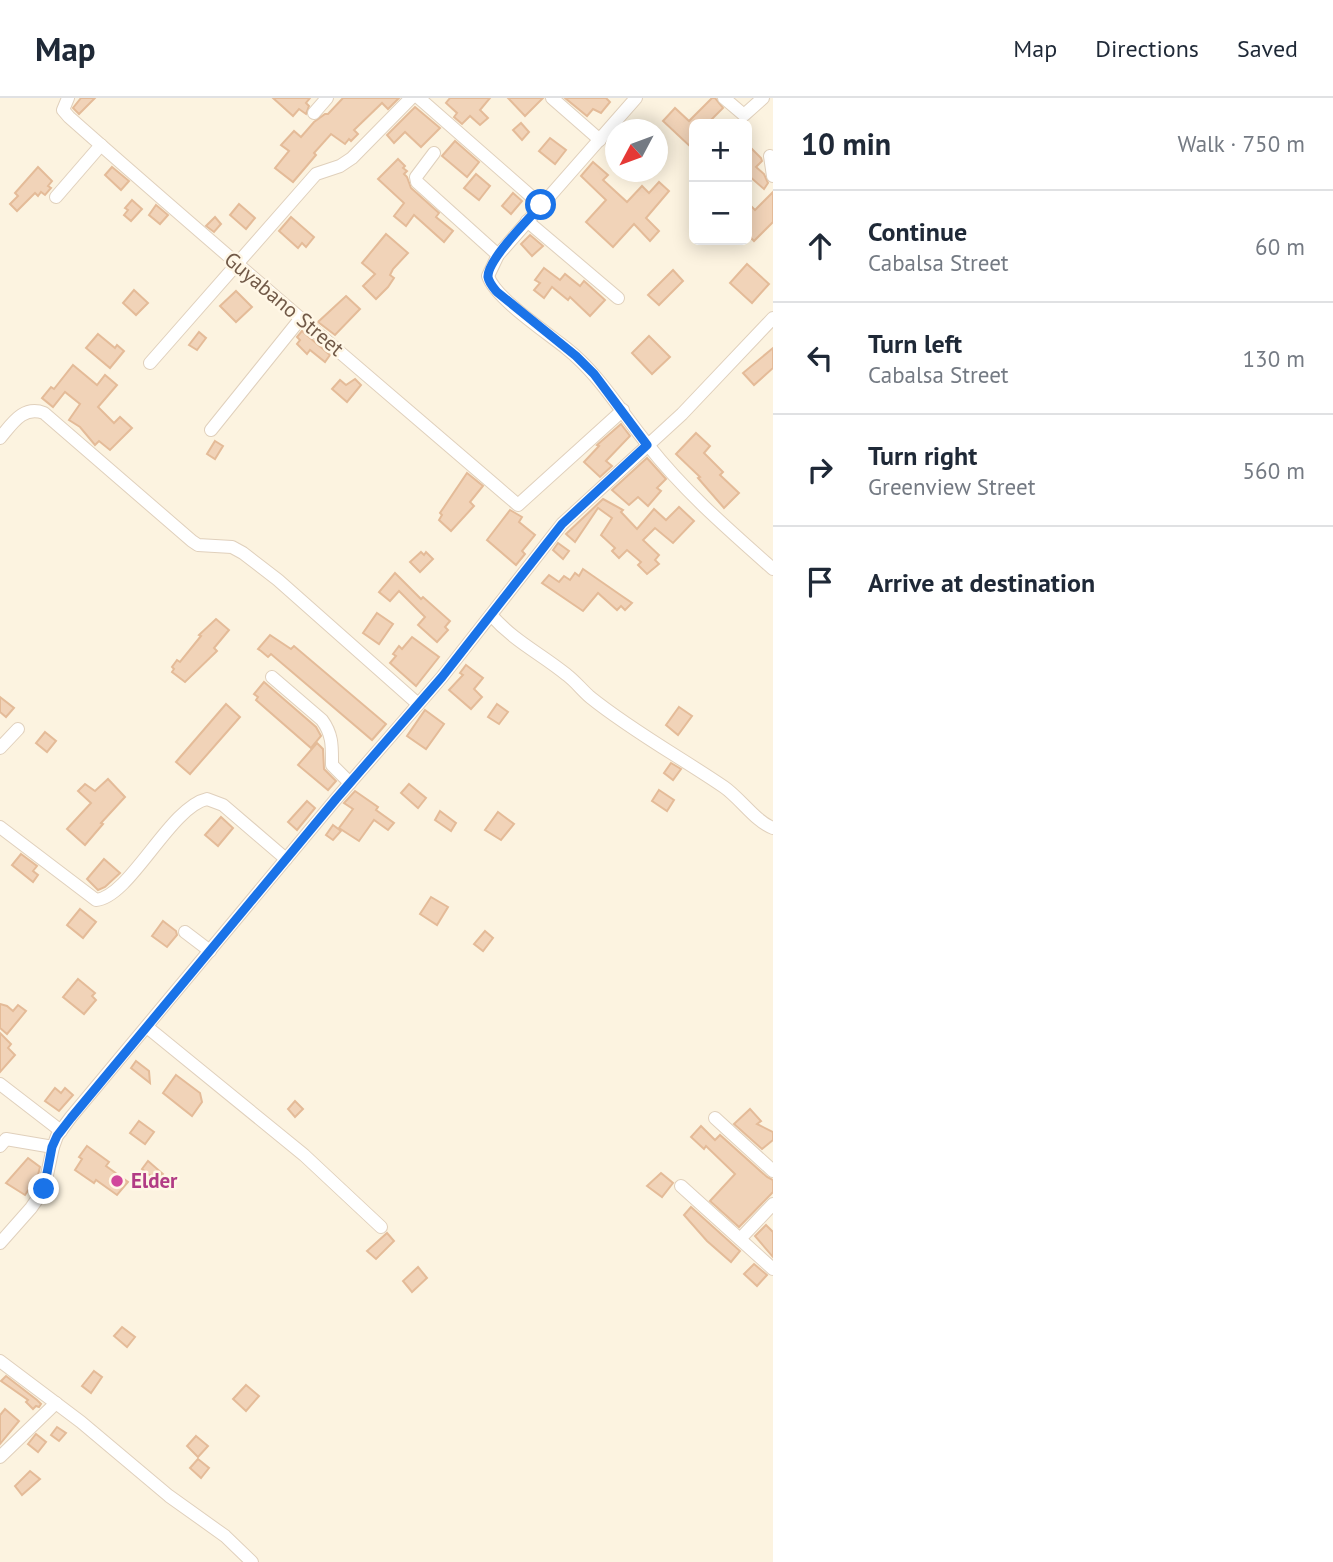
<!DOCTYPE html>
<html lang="en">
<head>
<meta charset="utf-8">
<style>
  body { margin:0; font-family:"PT Sans",sans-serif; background:#f2f2f3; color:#1f2937 }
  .controls { position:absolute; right:21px; top:21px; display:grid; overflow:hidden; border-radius:10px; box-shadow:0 4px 18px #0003 }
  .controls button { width:63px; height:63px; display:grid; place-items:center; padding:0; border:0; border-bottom:2px solid #e0e1e3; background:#fff; color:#1f2937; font:35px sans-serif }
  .compass { position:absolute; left:605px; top:21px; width:63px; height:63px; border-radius:50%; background:#fff; box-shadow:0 4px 18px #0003; rotate:229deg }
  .stop { position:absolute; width:21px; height:21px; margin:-16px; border:5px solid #1a73e8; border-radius:50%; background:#fff }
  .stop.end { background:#1a73e8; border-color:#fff; box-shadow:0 2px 7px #0008 }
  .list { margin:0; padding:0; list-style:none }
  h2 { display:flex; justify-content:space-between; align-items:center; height:91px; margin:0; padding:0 28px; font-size:30px }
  h2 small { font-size:23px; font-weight:400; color:#747a83 }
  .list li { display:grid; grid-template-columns:46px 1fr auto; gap:21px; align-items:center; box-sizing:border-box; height:112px; padding:0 28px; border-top:2px solid #e0e1e3 }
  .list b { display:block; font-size:26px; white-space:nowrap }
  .list p { margin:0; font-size:23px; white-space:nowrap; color:#747a83 }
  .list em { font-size:23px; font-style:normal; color:#747a83 }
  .icon { flex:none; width:38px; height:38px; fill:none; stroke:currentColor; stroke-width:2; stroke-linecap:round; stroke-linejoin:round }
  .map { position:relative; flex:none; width:773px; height:1464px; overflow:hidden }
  header { display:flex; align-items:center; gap:42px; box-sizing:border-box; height:98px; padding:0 35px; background:#fff; border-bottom:2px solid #e0e1e3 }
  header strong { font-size:33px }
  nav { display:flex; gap:38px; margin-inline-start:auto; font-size:24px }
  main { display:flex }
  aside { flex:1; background:#fff }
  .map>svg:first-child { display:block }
  .building { fill:#f1d3b8; stroke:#e4bb98; stroke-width:2 }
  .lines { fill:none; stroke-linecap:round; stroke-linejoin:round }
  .minor-casing { stroke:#e0d0bc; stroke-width:14 }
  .minor { stroke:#fff; stroke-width:12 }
  .route { stroke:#1a73e8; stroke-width:9 }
  .hotel-dot { fill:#d1479c; stroke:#fff7e6; stroke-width:2.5 }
  .labels { text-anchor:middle; stroke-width:5; stroke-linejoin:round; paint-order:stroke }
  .street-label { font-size:21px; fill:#725a48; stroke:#fff7e6 }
  .hotel-label { font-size:21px; font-weight:bold; fill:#b23c85; stroke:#fff7e6; text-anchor:start }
</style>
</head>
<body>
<header>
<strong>Map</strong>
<nav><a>Map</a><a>Directions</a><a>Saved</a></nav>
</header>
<main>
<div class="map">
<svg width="773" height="1464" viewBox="0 0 773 1464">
  <rect width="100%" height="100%" fill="#fcf3e0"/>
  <g class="building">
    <path d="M81,0h14l-16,16 -6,-6z"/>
    <path d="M273,0h37l-4,5 3,3 -3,8 -7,-5 -6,7z"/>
    <path d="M343,0h56l-11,11 -6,-6 -28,27 4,4 -7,7 -2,-2 -4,5 -14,-10 -17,19 2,2 -23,27 -18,-14 14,-17 -8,-6 13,-14 7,6 13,-15 11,-8h3z"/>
    <path d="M450,0h40l-10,12 8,8 -8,7 -10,-9 -8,8 -8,-7 3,-4 -11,-10z"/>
    <path d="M508,0h35l-18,18z"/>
    <path d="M565,0h41l4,4 -9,11 -8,-4 -6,7z"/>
    <path d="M712,0h3l8,10 -16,16h-13v26l-31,-29 12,-13 14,13z"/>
    <path d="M415,9l25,21 -19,19 -16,-15 -11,11 -7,-8z"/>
    <path d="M521,25l8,9 -7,8 -9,-10z"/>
    <path d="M550,40l16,12 -11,14 -16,-13z"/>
    <path d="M455,43l24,21 -12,15 -25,-21z"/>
    <path d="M747,46l14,14 1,3 -6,6 8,7 4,9 -4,6 -16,-14 -1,2z"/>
    <path d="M398,61l7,7 -2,2 4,3 -3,3 3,3 4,11 28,25 -3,4 17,14 -9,11 -30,-27 -8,11 -12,-10 10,-13 -26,-24z"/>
    <path d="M593,64l15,13 -5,5 24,22 15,-16 7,7 10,-11 10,9 -23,27 13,13 -9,10 -16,-17 -21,23 -27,-25 20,-22 -25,-24z"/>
    <path d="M38,69l14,14 -4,5 3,2 -6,7 -4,-3 -3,4 -3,-3 -18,18 -7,-7 8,-8 -3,-3z"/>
    <path d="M112,69l17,14 -8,9 -16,-15z"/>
    <path d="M476,76l14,12 -11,14 -15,-12z"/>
    <path d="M773,94v30l-19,19 -7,-7v-32l8,8z"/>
    <path d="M513,95l9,8 -11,13 -9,-8z"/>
    <path d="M132,102l10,9 -11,12 -7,-6 4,-5 -3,-2z"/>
    <path d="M239,106l16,14 -9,11 -16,-14z"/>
    <path d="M156,107l12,10 -8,9 -11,-9z"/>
    <path d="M215,119l6,7 -7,8 -8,-6z"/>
    <path d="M291,119l23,20 -8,10 -4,-4 -4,5 -19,-17z"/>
    <path d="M386,136l22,19 -15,16 -3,6 4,3 -6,9 -12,12 -13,-13 12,-12 -13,-11z"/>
    <path d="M530,137l13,11 -11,10 -11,-12z"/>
    <path d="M747,166l22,20 -17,19 -22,-20z"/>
    <path d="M544,170l16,12 5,-6 15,12 4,-5 21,19 -15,16 -20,-19 -2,3 -16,-13 -8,11 -10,-8 6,-7 -5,-3z"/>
    <path d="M673,172l10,11 -24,24 -11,-10z"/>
    <path d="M134,192l14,13 -12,12 -13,-12z"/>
    <path d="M236,193l16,16 -16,15 -16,-16z"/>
    <path d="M346,198l14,13 -25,26 -17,-13z"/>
    <path d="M302,233l28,24 -5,7 -15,-12 -3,4 -10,-10 3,-4 -3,-3z"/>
    <path d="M199,234l7,6 -9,12 -8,-5z"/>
    <path d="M98,236l17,14 2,-3 7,6 -14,17 -24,-20z"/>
    <path d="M649,238l21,21 -18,17 -20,-21z"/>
    <path d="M773,250v20l-19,17 -11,-12z"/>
    <path d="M73,267l24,20 8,-10 12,10 -19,22 16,16 6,-6 12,11 -22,22 -11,-9 -4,4 -15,-18 -11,-7 11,-16 -15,-12 -12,15 -11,-9 9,-11 3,2z"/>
    <path d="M355,281l6,6 -14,17 -15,-13 8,-9 6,5z"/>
    <path d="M621,326l9,12 -24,25 6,5 -12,11 -16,-15 15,-16 -2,-1z"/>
    <path d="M696,335l14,13 -6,7 19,19 -3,3 19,18 -15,15 -26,-30 2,-1 -24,-23z"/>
    <path d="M215,343l8,5 -8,13 -8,-5z"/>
    <path d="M647,360l19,21 -9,9 4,3 -13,15 -10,-9 -9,8 -17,-15z"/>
    <path d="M467,375l16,13 -13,16 4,4 -23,25 -12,-11 3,-5 -2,-2z"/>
    <path d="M603,401l20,11 -2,2 16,17 17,-20 12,11 13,-13 15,14 -21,22 -18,-15 -12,12 16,15 -4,5 4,4 -12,10 -9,-9 3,-3 -14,-12 -8,8 -7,-7 3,-3 -14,-13 11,-17 -14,-10 -23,34 -9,-8z"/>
    <path d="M510,412l12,7 -3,5 16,13 -13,16 3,3 -9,11 -29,-25z"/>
    <path d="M558,445l11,8 -6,8 -10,-9z"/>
    <path d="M421,454l3,3 2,-3 7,7 -13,13 -10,-10z"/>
    <path d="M583,471l36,25 13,9 -7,7 -4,-4 -4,4 -19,-17 -15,18 -41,-28 7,-8 10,7 5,-6 6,4 5,-7 4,3z"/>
    <path d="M395,475l26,26 2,-2 27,24 -5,6 3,3 -11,12 -19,-17 7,-8 -26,-26 -9,10 -11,-9z"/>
    <path d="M377,515l16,11 -14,20 -16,-11z"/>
    <path d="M216,521l13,11 -15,18 3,3 -32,31 -13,-10 2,-3 -2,-2 5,-7 3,2 21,-26 -2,-1z"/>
    <path d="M270,537l21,14 3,-3 92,78 -14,16 -101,-86 -3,3 -7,-6 -3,-2z"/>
    <path d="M412,539l27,20 -23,29 -26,-23 6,-7 -3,-2 6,-8 3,3z"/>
    <path d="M466,567l17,13 -9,11 8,8 -11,12 -22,-19 14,-15 -3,-2z"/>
    <path d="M264,584l52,45 5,9 -10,12 -55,-48 2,-3 -4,-3z"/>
    <path d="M0,599l14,11 -8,9 -6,-5z"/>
    <path d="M226,606l14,13 -50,57 -14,-12z"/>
    <path d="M497,606l11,8 -9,12 -11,-7z"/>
    <path d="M679,609l13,9 -14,19 -12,-10z"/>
    <path d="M425,612l19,14 -18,25 -19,-13z"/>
    <path d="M45,634l11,9 -9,11 -11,-9z"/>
    <path d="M317,645l6,6 1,20 12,12 -8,9 -30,-25z"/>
    <path d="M671,665l10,6 -8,11 -9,-7z"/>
    <path d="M108,681l17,18 -24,26 2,1 -18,21 -18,-16 24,-26 -13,-12 7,-7 10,7z"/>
    <path d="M409,686l17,14 -8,10 -17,-15z"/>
    <path d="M659,692l15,10 -7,11 -15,-10z"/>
    <path d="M355,693l23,16 -2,3 18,13 -6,7 -14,-10 -15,21 -20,-13 14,-19 -9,-6z"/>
    <path d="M307,703l8,7 -18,22 -9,-8z"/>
    <path d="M440,713l16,12 -5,8 -16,-11z"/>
    <path d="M498,714l16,12 -13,16 -16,-10z"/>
    <path d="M221,719l12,11 -15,18 -13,-11z"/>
    <path d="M333,727l8,6 -8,9 -7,-5z"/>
    <path d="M21,756l16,12 -4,5 5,4 -5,7 -21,-17z"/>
    <path d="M104,761l16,14 -15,14 -7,3 -11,-11z"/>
    <path d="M431,799l17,10 -11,18 -17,-11z"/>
    <path d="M80,811l16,13 -13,16 -16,-13z"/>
    <path d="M163,823l13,10 1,4 -10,12 -15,-11z"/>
    <path d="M485,833l8,7 -10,13 -9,-7z"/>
    <path d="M78,881l17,14 -3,3 4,4 -12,14 -21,-17z"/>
    <path d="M0,906l7,2 6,5 5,-6 8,6 -19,23 -7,-6z"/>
    <path d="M0,935l11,11 -3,4 7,7 -15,17z"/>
    <path d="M136,963l13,10 1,12 -19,-15z"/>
    <path d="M176,977l24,18 2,9 -10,14 -29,-23z"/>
    <path d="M55,990l6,5 4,-5 8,7 -14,16 -14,-10z"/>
    <path d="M295,1003l8,8 -8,8 -7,-8z"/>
    <path d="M750,1011l11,12 -4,3 16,8v8l-11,9 -28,-25z"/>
    <path d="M139,1023l15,11 -9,12 -15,-11z"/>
    <path d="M701,1028l14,14 5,-5 47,42 6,3v12l-34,35 -29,-26 25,-27 -29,-28 -2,3 -13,-12z"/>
    <path d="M87,1048l22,16 -3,4 22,16 -11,13 -21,-15 -2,3 -19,-13 7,-11 -3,-2z"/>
    <path d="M28,1060l12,9 -4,16 -2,-1 -9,13 -19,-12z"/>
    <path d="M148,1063l15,13 -6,7 -15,-12z"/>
    <path d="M661,1075l12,10 -11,14 -15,-11z"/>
    <path d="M691,1109l49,44 -9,11 -24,-21 -23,-26z"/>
    <path d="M766,1127l7,7v25l-18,-21z"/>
    <path d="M387,1135l7,8 -18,18 -9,-8z"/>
    <path d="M754,1166l13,11 -10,11 -13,-12z"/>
    <path d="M418,1169l9,11 -15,14 -9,-11z"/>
    <path d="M122,1229l13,10 -8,10 -13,-11z"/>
    <path d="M94,1273l8,6 -11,16 -9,-7z"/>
    <path d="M6,1278l31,24 4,4 -2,3 -3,-1 -3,3 -7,-7 2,-2 -27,-19z"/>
    <path d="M246,1287l13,11 -13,15 -13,-12z"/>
    <path d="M5,1311l14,12 -19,23v-29z"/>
    <path d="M57,1329l9,6 -7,8 -8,-6z"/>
    <path d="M36,1336l10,8 -8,10 -10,-8z"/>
    <path d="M196,1338l12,10 -10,11 -11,-11z"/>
    <path d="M198,1361l11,9 -8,10 -11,-10z"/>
    <path d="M30,1373l10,8 -18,16 -7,-9z"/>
  </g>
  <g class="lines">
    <defs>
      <g id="minor">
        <path d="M68,0l-5,12 6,7c148,131 299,259 449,388l105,-95"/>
        <path d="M419,0l122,107"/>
        <path d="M552,0l48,42"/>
        <path d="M636,0l-138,157 -10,21c7,22 58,56 78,72 34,27 54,63 82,97 36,46 81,85 125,124"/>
        <path d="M724,0l20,17 19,-17"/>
        <path d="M314,15l13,-15"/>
        <path d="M434,55l-18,24 1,5 81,73"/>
        <path d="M770,58l3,20"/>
        <path d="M56,99l45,-52"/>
        <path d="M527,123l91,77"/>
        <path d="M150,265l166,-189 24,-8 12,-8 59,-60"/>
        <path d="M211,332l90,-112"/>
        <path d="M0,340c12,-14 23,-33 44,-25l148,128 6,4 34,2 11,6 35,27 140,124"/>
        <path d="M491,517c24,27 49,38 76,60 8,6 15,15 23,22 42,34 90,60 134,90 16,11 32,35 49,41"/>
        <path d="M272,579l50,43c11,15 10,27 10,45l18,18"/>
        <path d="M0,650l18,-19"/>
        <path d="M0,729l96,73c34,-3 74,-93 111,-101l16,6 63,54"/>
        <path d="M185,834l25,19"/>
        <path d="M147,929l157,128 77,72"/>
        <path d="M0,986l61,47"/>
        <path d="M715,1020l58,53"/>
        <path d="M0,1048l6,-7 47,8"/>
        <path d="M681,1088l92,83"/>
        <path d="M740,1141l33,-35"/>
        <path d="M0,1145l31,-35 13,-19 9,-42 4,-11 14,-19 265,-318 106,-122 120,-153 120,-110 91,-96"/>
        <path d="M0,1263l81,61 88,74 56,40 27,26"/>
        <path d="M0,1359l56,-54"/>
      </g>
    </defs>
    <use href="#minor" class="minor-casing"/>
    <use href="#minor" class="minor"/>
  </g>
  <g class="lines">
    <path class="route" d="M44,1091l8,-42 5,-11 14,-18 265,-319 106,-122 120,-153 85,-79 -53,-71 -18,-18 -79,-64c-4,-5 -8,-9 -9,-15 -1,-17 41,-58 53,-72"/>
  </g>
  <circle class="hotel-dot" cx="117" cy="1083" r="7"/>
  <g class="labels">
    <g class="street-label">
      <text transform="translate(284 206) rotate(40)" y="7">Guyabano Street</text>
    </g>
    <g class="hotel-label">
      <text x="131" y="1090">Elder</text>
    </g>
  </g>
</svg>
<div class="controls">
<button>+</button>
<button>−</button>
</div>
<svg class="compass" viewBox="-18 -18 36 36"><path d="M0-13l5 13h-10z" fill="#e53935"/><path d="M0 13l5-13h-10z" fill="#747a83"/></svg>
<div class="stop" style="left:541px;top:107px"></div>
<div class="stop end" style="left:44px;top:1091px"></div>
</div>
<aside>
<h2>10 min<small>Walk · 750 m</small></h2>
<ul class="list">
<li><svg class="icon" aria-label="ahead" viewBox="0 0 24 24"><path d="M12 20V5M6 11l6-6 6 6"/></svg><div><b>Continue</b><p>Cabalsa Street</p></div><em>60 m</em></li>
<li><svg class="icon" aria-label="left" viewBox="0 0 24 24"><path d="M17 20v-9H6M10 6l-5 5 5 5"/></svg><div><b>Turn left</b><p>Cabalsa Street</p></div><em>130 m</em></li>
<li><svg class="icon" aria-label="right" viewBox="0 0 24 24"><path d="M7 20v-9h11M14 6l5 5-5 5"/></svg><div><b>Turn right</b><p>Greenview Street</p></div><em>560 m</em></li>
<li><svg class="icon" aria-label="arrive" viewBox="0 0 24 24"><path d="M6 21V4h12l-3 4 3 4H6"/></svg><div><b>Arrive at destination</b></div></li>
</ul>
</aside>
</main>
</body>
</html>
